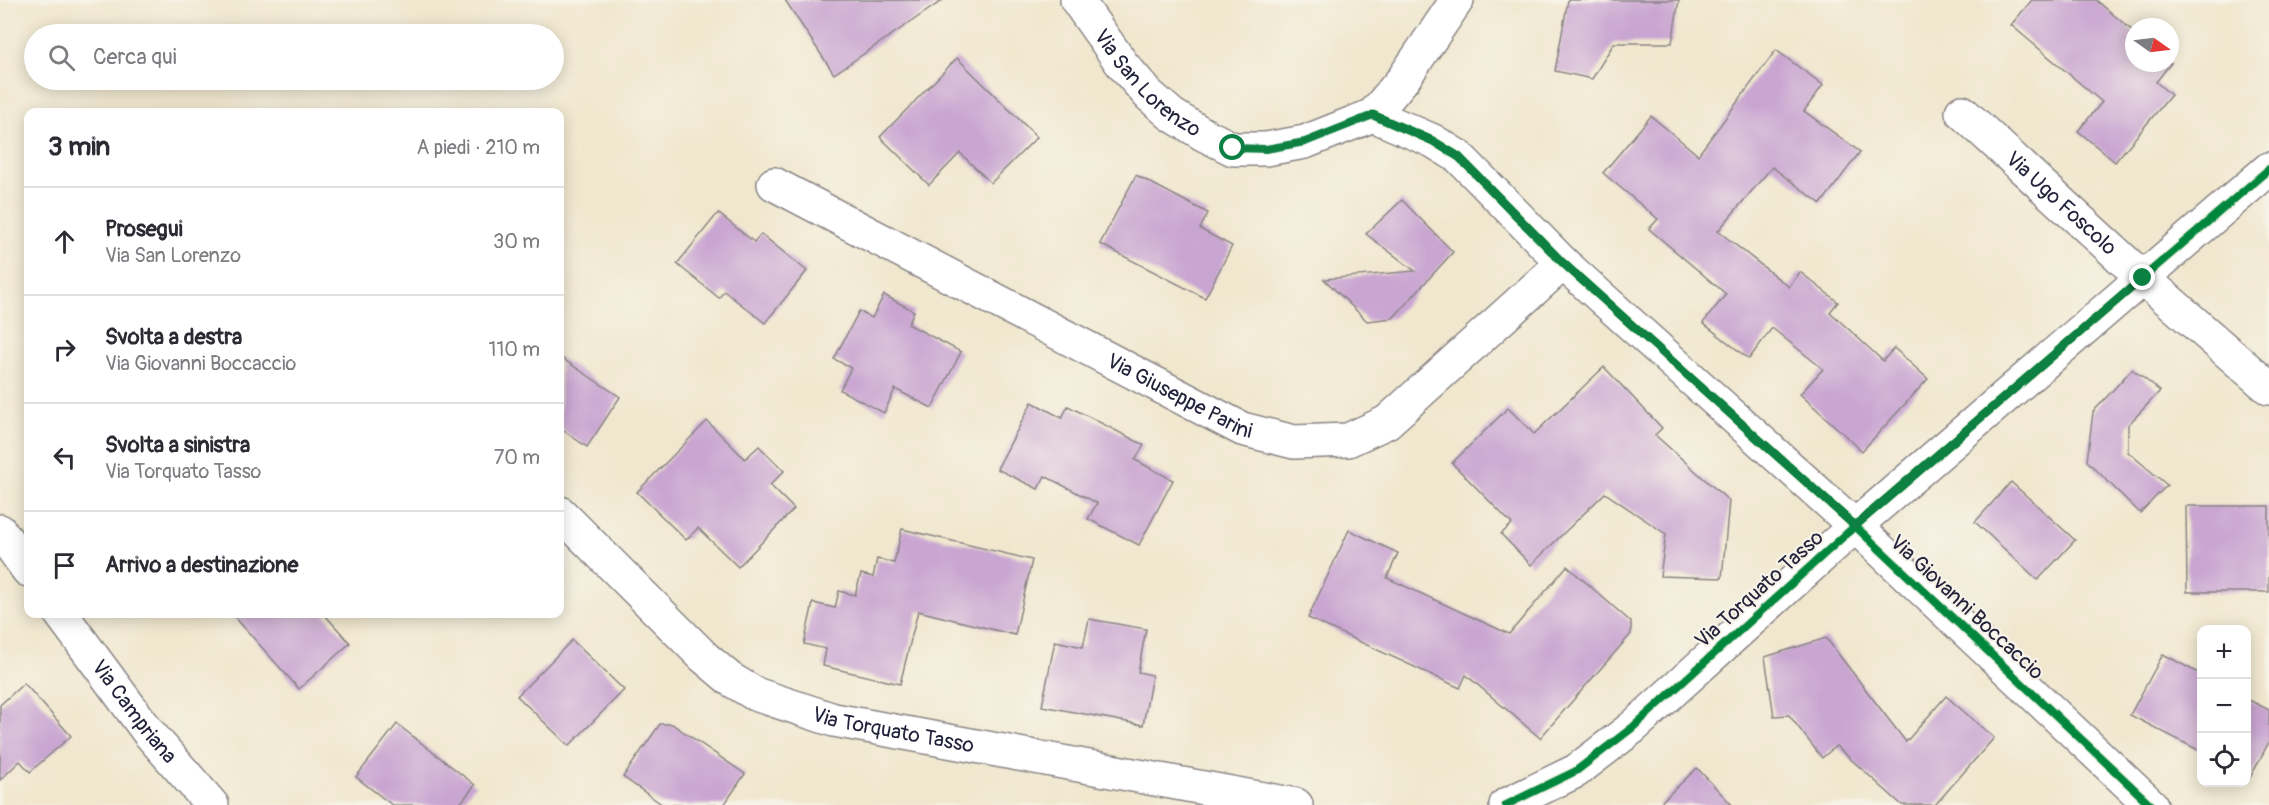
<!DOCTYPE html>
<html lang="it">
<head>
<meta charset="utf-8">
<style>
  body { margin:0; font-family:Pangolin,sans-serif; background:#f2f2f3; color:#2b2b33 }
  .controls { position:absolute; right:18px; bottom:18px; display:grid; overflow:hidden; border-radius:12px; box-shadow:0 3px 15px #0003 }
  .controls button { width:54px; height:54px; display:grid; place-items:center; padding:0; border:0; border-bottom:2px solid #e1e1e2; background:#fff; color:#2b2b33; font:30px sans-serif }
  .compass { position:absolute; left:2125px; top:18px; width:54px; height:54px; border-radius:50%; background:#fff; box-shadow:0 3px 15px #0003; rotate:104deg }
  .stop { position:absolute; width:18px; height:18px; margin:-14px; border:4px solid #0b8043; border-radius:50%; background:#fff }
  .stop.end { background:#0b8043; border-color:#fff; box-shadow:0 2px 6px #0008 }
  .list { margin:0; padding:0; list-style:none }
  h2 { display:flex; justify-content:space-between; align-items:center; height:78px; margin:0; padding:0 24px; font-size:26px }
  h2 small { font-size:20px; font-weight:400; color:#7c7c81 }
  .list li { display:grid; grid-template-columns:39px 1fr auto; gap:18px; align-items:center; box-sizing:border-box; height:108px; padding:0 24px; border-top:2px solid #e1e1e2 }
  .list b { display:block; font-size:22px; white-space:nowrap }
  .list p { margin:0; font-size:20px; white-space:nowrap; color:#7c7c81 }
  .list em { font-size:20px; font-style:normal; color:#7c7c81 }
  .icon { flex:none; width:33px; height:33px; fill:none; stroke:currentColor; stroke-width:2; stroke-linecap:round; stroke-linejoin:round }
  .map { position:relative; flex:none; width:2269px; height:805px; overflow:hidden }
  .search { position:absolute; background:#fff; box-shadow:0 3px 15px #0003; left:24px; top:24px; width:540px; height:66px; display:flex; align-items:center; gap:15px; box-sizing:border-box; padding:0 21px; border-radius:33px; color:#7c7c81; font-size:22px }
  .panel { position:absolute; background:#fff; box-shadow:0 3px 15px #0003; left:24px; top:108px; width:540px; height:510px; border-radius:12px }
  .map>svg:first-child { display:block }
  .building { fill:#c9a5d1 }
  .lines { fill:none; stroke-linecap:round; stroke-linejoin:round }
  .minor-casing { stroke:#898484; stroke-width:36 }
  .minor { stroke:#fff; stroke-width:33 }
  .cycleway-casing { stroke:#f7f3e8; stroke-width:11 }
  .cycleway { stroke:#00873e; stroke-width:8 }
  .route { stroke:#0b8043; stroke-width:8 }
  .labels { text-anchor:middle; stroke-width:4.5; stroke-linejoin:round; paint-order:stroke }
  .street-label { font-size:21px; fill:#22223b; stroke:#f7f3e8 }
</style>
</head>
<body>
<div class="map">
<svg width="2269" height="805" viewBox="0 0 2269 805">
  <rect width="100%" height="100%" fill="#f7f3e8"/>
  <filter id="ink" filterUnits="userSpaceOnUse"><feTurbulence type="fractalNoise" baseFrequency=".0167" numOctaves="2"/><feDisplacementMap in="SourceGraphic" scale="12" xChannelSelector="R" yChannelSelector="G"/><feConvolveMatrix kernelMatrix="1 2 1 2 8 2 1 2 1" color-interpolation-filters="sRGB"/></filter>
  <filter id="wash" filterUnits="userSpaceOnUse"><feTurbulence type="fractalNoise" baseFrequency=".008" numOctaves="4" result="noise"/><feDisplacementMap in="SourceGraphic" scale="24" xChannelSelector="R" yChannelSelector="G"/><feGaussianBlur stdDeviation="1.35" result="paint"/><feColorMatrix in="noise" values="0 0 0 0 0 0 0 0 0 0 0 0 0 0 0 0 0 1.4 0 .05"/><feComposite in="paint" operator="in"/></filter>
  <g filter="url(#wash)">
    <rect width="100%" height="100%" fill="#f0e7ce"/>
    <g id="blocks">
      <g class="building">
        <path d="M785,0h158l-109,74z"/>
        <path d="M1568,0h111l-7,43h-58l-22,36 -37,-8z"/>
        <path d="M2032,0h64l38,32v31h37l-15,19 15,13 -56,67 -37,-31 24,-29 -91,-77z"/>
        <path d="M1776,50l47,35 -19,26 56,41 -39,52 -49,-37 -54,64 71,56 11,-15 38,30 -8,10 53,49 11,-13 34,31 -66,72 -62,-57 23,-25 -51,-41 -23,31 -46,-36 23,-29 -77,-65 9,-10 -55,-46 48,-57 47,39z"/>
        <path d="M957,58l80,79 -46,46 -31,-30 -31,32 -49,-48z"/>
        <path d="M1136,175l72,38 -8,16 32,17 -27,52 -105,-54z"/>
        <path d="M1402,200l51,52 -60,66 -26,3 -43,-42 91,-8 -49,-37z"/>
        <path d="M718,213l36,29 7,-8 46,37 -42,52 -41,-32 -5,7 -42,-34z"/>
        <path d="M884,295l30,16 -6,13 53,28 -29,56 -37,-19 -11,24 -44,-23 11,-22 -17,-9 25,-48 13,7z"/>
        <path d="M560,357l60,40 -33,50 -27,-19z"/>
        <path d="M1604,367l58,61 -7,7 74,66 -7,77 -62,-2 6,-42 -61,-41 -74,72 -30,-31 11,-10 -60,-61 56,-55 26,26z"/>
        <path d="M2132,369l28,22 -32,34v27l39,33 -27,28 -53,-52 6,-49z"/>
        <path d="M1032,402l30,16 6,-12 76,39 -9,15 38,20 -34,65 -51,-26 9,-16 -52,-27 -7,13 -41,-20z"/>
        <path d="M707,421l38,38 14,-13 25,25 -14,14 24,24 -56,58 -40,-39 -12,12 -49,-48z"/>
        <path d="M2011,482l64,58 -37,40 -63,-58z"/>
        <path d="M2186,506h83v86h-82z"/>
        <path d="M902,529l130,31 -17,75 -97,-24 -18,73 -77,-18 3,-17 -22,-5 9,-41 22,5 4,-17 16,4 6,-21 12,3 4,-18 17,4z"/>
        <path d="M1349,530l49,23 -11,25 122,56 58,-68 64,56v12l-91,104 -74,-63 -6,13 -152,-70z"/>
        <path d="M232,614h92l26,29 -51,46z"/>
        <path d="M1089,619l57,10 -8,43 14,3 -9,50 -101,-19 13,-65 28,6z"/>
        <path d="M1826,638l80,104 40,-46 48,42 -59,67h-33l-66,-59 -14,12 -33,-43 -15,1 -9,-59z"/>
        <path d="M572,640l52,50 -55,56 -52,-50z"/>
        <path d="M2163,654l39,21v77l-72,-37z"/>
        <path d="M24,683l47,53 -41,36 -10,-11 -20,19v-75z"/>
        <path d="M2247,699l22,11v32l-19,36 -3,-2z"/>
        <path d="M397,724l78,61 -16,20h-67l-36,-28z"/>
        <path d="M660,724h12l73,50 -21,31h-61l-40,-28z"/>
        <path d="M1697,768l35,37h-74z"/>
      </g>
    </g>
  </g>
  <g filter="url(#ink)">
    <use href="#blocks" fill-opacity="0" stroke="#898484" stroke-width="1.5"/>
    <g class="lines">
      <defs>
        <g id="minor">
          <path id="s1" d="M1077,0l45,64 27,31 23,20 31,19 30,15h33l39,-7 68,-27 31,-37 53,-78"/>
          <path id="s2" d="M1962,112l181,166 126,110"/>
          <path d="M1373,115l60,26 26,16 104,106 292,263 296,279"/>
          <path id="s3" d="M774,184l468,245 52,13 54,-2 39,-18 176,-159"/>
          <path id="s4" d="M560,513l144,144 26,22 25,15 79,26 462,85"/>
          <path d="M0,531l28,39"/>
          <path id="s5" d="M61,614l88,119 63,72"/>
          <path d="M1506,805l70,-34 56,-43 223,-202 414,-357"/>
        </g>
      </defs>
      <use href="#minor" class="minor-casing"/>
      <use href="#minor" class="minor"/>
      <defs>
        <g id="cycleway">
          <path d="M1373,115l60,26 26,16 104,106 292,263 296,279"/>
          <path d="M1506,805l70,-34 56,-43 223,-202 414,-357"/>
        </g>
      </defs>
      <use href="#cycleway" class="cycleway-casing"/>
      <use href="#cycleway" class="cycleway"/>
    </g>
  </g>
  <g class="lines" filter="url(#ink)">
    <path class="route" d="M1233,148l33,1 39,-7 68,-27 60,26 26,16 104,106 292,263 288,-248"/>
  </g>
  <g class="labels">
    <g class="street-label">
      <text dy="7" stroke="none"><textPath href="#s1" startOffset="110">Via San Lorenzo</textPath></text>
      <text dy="7" stroke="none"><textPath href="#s2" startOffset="135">Via Ugo Foscolo</textPath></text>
      <text dy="7" stroke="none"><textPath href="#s3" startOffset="458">Via Giuseppe Parini</textPath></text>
      <text transform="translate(1759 589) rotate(-42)" y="7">Via Torquato Tasso</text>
      <text transform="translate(1967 607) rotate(43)" y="7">Via Giovanni Boccaccio</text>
      <text dy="7" stroke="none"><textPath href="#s5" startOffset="122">Via Campriana</textPath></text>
      <text dy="7" stroke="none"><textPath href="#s4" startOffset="410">Via Torquato Tasso</textPath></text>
    </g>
  </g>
</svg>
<div class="controls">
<button>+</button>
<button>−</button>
<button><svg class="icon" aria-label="locate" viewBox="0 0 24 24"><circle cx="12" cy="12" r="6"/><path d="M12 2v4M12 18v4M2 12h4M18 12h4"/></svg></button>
</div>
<svg class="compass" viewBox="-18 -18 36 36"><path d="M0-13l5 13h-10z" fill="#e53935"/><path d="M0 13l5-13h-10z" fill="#7c7c81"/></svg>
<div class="stop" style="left:1233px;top:148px"></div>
<div class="stop end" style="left:2143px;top:278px"></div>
<div class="search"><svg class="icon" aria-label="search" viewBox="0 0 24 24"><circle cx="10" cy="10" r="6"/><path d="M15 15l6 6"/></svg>Cerca qui</div>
<section class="panel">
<h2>3 min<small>A piedi · 210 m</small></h2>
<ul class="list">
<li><svg class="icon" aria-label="ahead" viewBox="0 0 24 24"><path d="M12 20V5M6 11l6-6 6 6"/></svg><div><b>Prosegui</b><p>Via San Lorenzo</p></div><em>30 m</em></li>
<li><svg class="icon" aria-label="right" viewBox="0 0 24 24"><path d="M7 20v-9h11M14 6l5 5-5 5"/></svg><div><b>Svolta a destra</b><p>Via Giovanni Boccaccio</p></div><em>110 m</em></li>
<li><svg class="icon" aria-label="left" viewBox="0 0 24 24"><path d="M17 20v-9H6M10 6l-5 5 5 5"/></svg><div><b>Svolta a sinistra</b><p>Via Torquato Tasso</p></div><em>70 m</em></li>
<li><svg class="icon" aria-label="arrive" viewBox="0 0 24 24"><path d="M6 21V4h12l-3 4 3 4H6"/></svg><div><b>Arrivo a destinazione</b></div></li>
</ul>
</section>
</div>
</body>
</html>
